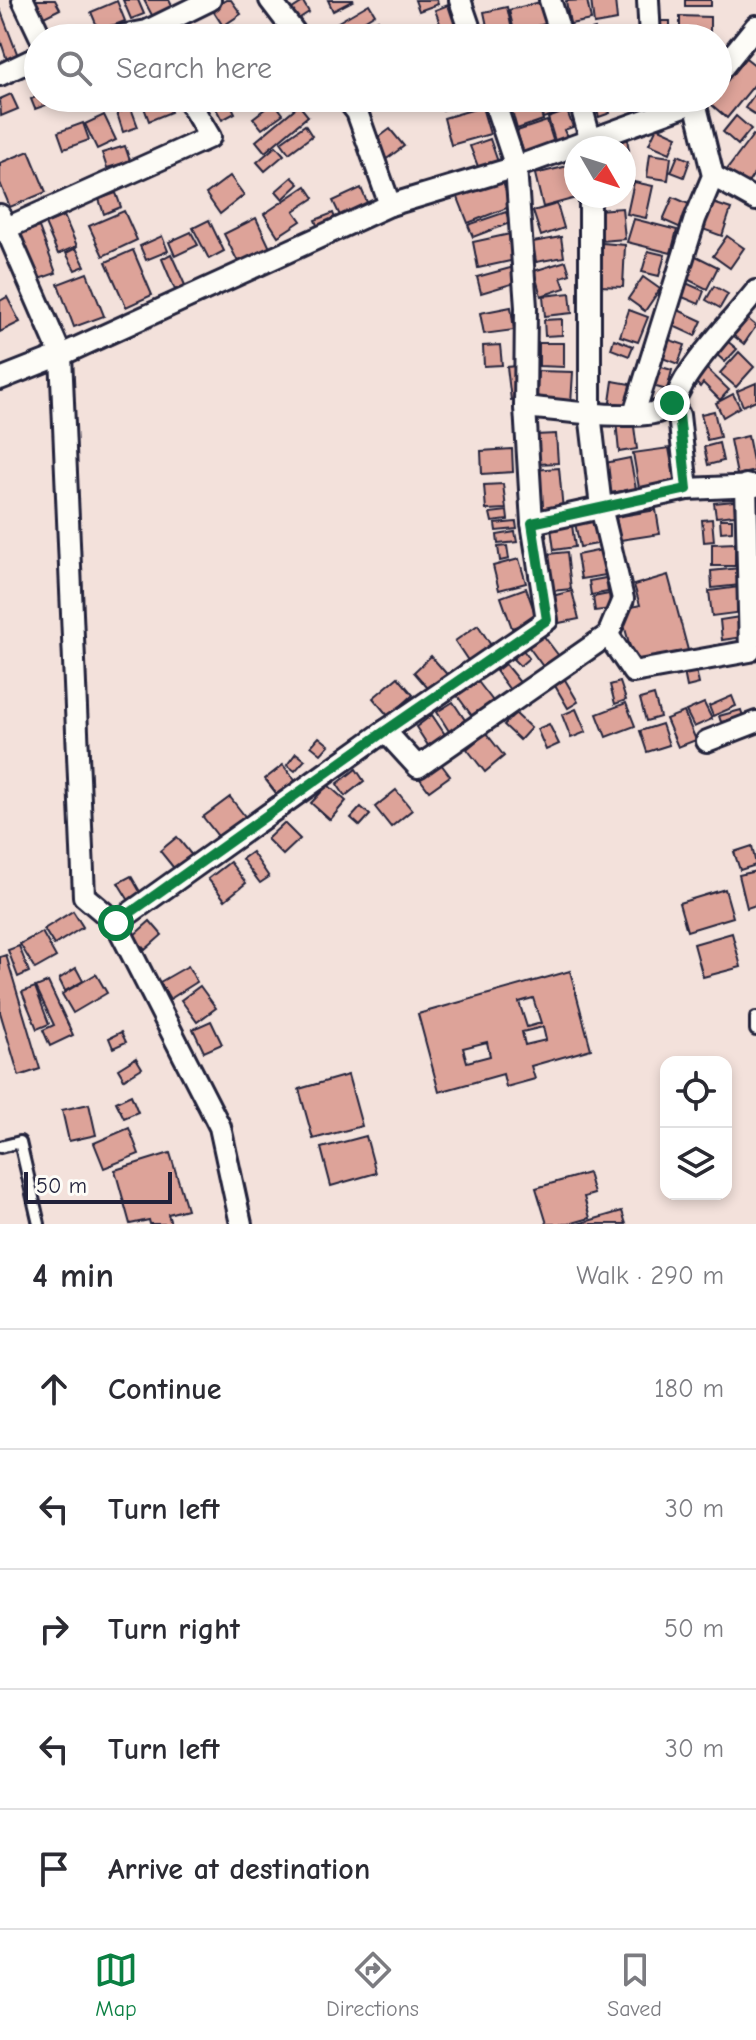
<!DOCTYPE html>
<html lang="en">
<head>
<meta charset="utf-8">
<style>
  body { margin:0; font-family:"Comic Neue",sans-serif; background:#f7f7f7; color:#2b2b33 }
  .controls { position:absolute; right:24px; bottom:24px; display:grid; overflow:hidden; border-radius:16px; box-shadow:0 4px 12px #0003 }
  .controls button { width:72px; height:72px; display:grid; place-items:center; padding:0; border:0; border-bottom:2px solid #e1e1e2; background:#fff; color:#2b2b33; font:40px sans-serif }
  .compass { position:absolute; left:564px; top:136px; width:72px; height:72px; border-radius:50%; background:#fff; box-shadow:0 4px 12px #0003; rotate:129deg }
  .scale { position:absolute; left:24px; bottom:20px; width:148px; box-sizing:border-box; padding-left:8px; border:4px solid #22223b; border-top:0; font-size:22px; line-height:28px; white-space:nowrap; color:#22223b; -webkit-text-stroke:6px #fdfcf7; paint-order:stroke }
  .stop { position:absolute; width:24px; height:24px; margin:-18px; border:6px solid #0b8043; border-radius:50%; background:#fff }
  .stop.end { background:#0b8043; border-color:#fff; box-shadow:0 2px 8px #0008 }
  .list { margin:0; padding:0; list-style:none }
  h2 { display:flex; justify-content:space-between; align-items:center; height:104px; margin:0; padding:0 32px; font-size:34px }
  h2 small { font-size:26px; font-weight:400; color:#7c7c81 }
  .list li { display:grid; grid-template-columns:52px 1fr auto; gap:24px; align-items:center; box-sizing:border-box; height:120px; padding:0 32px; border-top:2px solid #e1e1e2 }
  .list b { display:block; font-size:30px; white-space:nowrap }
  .list em { font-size:26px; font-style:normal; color:#7c7c81 }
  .icon { flex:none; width:44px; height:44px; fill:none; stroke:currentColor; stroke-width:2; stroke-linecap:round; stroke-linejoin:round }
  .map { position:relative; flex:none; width:756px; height:1224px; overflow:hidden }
  .search { position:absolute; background:#fff; box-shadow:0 4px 12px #0003; left:24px; right:24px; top:24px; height:88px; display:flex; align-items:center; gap:20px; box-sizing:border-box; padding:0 28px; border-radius:44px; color:#7c7c81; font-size:30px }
  .sheet { height:704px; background:#fff }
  nav { display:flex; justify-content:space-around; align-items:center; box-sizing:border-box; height:112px; border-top:2px solid #e1e1e2; background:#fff; font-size:22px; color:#7c7c81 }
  nav a { display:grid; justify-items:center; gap:4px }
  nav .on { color:#0b8043 }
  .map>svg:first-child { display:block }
  .building { fill:#dda399; stroke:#22223b; stroke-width:2; fill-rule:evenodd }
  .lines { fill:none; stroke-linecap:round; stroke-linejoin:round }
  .service-casing { stroke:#22223b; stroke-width:16 }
  .minor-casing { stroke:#22223b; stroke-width:26 }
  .service { stroke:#fdfcf7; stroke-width:10 }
  .minor { stroke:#fdfcf7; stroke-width:20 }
  .route { stroke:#0b8043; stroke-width:10 }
</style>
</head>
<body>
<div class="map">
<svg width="756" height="1224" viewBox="0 0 756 1224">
  <rect width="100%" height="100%" fill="#f3e1db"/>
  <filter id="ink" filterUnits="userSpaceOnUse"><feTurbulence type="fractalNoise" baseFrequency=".0125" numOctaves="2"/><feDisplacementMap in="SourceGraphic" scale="16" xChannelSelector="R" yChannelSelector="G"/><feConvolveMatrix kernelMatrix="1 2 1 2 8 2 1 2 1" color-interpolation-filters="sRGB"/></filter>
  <g filter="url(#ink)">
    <g class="building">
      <path d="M31,0h24l5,9 -20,10z"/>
      <path d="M123,0h15l6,14 -13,5z"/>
      <path d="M144,0h25l6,12 -20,9z"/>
      <path d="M226,0h5l10,14 -18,12 -11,-17z"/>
      <path d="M328,0h26l-21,11z"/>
      <path d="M415,0h22l1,4 -19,7z"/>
      <path d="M587,0l4,20 -21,4 -4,-23z"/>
      <path d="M591,0h24l2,20 -23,4z"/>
      <rect x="685" y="0" width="26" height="6"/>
      <path d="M117,1l8,20 -26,10 -8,-19z"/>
      <path d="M544,1l6,22 -36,8 -5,-21z"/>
      <path d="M303,2l6,10 -17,11 -6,-10z"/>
      <path d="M369,4l6,10 -35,22 -7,-11z"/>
      <path d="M448,5l8,24 -12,5 -9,-24z"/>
      <path d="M507,7l6,27 -15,3 -2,-8 -8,2 -4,-19z"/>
      <path d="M0,9l18,47 -11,4 -7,-21z"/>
      <path d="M680,16l30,1v15l-30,-1z"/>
      <path d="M378,20l8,18h-13l-6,-13z"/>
      <rect x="654" y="21" width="16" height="17"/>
      <path d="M233,25l8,13h-24l-2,-3z"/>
      <path d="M536,27l1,5 10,-3 3,9h-27l-2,-7z"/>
      <path d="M595,29l2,9h-19l-1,-4z"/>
      <path d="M742,55l14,11v17l-29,35 -22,-19 13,-1v-14z"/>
      <path d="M756,92v23l-11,-7z"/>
      <path d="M11,94l7,15 -17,7 -1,-17z"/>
      <path d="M38,96l12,2 2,5 -17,6 -4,-10z"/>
      <path d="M112,98h16l1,5 -13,5z"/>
      <path d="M152,98h13l6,14 -22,9 -7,-19z"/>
      <path d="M217,98h11l7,15 -13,7 -10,-19z"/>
      <path d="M438,98h37l1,1 -34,11z"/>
      <path d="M506,98h27l-25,8z"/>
      <path d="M536,98l7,22 -26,9 -5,-18 10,-3 -1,-5z"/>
      <path d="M549,98h10l4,14 -20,6 -5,-16z"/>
      <path d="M593,98h13l4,15 -11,4z"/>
      <path d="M621,98h15l3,8 -14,4z"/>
      <path d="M274,102l9,12 -21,15 -9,-11z"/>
      <path d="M299,105l9,11 -43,36 -9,-11z"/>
      <path d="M482,107l8,27 -39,11 -7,-27z"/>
      <path d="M131,108l7,19 -15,5 -6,-19z"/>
      <path d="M567,111l6,16 -9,3 4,9 -12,5 -8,-26z"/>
      <path d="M104,115l12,25 -19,9 -12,-25z"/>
      <path d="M736,116l15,13 -13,16 -15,-13z"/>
      <path d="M547,121l7,22 -30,11 -7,-23z"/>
      <path d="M83,123l6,17 -25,9 -6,-17z"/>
      <path d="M305,125l7,11 -23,17 -8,-11z"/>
      <path d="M657,127l20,9 -7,17 -21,-9z"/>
      <path d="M390,129l14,17 -20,15 -14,-17z"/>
      <path d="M753,135l3,2v34l-10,15 -20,-15z"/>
      <path d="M490,139l8,23 -19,7 -9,-23z"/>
      <path d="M627,139l2,11 -24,-2 -1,-5z"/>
      <path d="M125,146l5,15 -23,7 -5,-15z"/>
      <path d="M276,146l8,9 -19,16 -8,-9z"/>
      <path d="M29,151l17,41 -36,15 -10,-24v-20z"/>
      <path d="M650,154l21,3 -3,23 -21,-3z"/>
      <path d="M678,155l12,5 -6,17 -13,-5z"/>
      <path d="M624,156h2l6,22 -8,2z"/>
      <path d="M568,166l8,32 -33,9 -8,-33z"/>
      <path d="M230,176l14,19 -24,19 -14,-20z"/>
      <path d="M292,177l7,7 -16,15 -7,-8z"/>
      <path d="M501,178l11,28 -44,17 -11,-28z"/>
      <path d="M634,182l19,4 -7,32 -19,-4z"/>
      <path d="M306,186l8,12 -20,13 7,10 -23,15 -14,-22z"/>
      <path d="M361,188l8,19 -27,13 -9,-19z"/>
      <path d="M116,193l5,14 -17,7 -5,-15z"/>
      <path d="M673,197l18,8 -10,23 -18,-8z"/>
      <path d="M710,202l21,7 -9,27 -22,-8z"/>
      <path d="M557,204l7,24 -23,8 -8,-25z"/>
      <path d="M622,208l3,31 -24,2 -3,-31z"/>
      <path d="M124,211l13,29 -34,16 -14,-30z"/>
      <path d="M506,212l4,11 -37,14 -5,-12z"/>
      <path d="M333,213l5,13 -18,7 -5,-13z"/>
      <path d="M64,216l13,30 -19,8 -13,-30z"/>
      <path d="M256,218l14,30 -31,16 -15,-30z"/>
      <path d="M634,219l43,11 -6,23 -44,-11z"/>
      <path d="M209,220l15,31 -15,8 -16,-31z"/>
      <path d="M39,227l17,46 -20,7 -16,-46z"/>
      <path d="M191,232l7,13 -23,11 -6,-14z"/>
      <path d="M510,234l5,26 -37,8 -5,-26z"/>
      <path d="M162,236l6,15 -22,9 -6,-14z"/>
      <path d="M727,236l17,12 -14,20 -17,-12z"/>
      <path d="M561,237l3,20 -28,5 -3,-20z"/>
      <path d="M602,243l23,2 -2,42 -24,-1z"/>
      <path d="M76,248l9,18 -10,4 -9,-17z"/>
      <path d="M133,250l19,45 -26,12 -20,-45z"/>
      <path d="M648,251l17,4 -6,21 -17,-4z"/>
      <path d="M690,253l28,14 -11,22 -28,-14z"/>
      <path d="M171,254l14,31 -10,5 -13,-31z"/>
      <path d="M566,261l4,13 -9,3 4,11 -24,8 -7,-25z"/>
      <path d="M514,267l4,15 -37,11 -4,-16z"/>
      <path d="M87,273l17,43 -30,11 -16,-43z"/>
      <path d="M643,277l17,12 -15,22 -17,-12z"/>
      <path d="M686,283l18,8 -5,13 -19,-8z"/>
      <path d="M714,286l14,8 -8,14 -14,-8z"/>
      <path d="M570,293l2,20 -27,3 -2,-20z"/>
      <path d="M7,297l13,25 -20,10v-31z"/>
      <path d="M511,307l3,23 -30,4 -4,-21z"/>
      <path d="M676,309l26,12 -7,15 -26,-12z"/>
      <path d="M629,310l19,7 -10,25 -18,-6z"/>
      <path d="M743,315l13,11 -12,18 -15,-12z"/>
      <path d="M562,319v16l-17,1 -1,-16z"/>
      <path d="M664,338l21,7 -7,19 -21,-8z"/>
      <path d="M614,339l19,7 -4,10 -18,-7z"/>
      <path d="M726,340l11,9 -12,13 -11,-10z"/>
      <path d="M539,343h25v24l-25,-1z"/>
      <path d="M500,345l2,20 -18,1 -1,-20z"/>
      <path d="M739,352l15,15 -18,20 -16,-14z"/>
      <path d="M654,365l18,5 -5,20 -18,-5z"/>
      <path d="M703,365l26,25 -9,10 -17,-17 -3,4 -9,-9z"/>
      <path d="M516,366l5,33 -10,1 -4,-33z"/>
      <path d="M538,371l35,1 -2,32 -34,-1z"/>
      <path d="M613,381l17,3 -4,28 -17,-3z"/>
      <path d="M756,383v17l-13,6 -6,-15z"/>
      <path d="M733,394l7,13 -17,10 -7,-14z"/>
      <path d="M714,411l6,26 -13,3 -6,-26z"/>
      <path d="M633,419l4,30 -18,3 -3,-31z"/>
      <path d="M556,434l2,29 -21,1 -2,-29z"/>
      <path d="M748,436l7,35 -18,4 -7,-35z"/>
      <path d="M719,443l4,18 -15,4 -4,-18z"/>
      <path d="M669,448l6,34 -36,6 -6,-35z"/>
      <path d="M512,449l1,23 -31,2 -1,-23z"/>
      <path d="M630,458l6,31 -26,4 -5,-30z"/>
      <path d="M559,468l4,42 -26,2 -3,-42z"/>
      <path d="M503,484l3,25 -20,1 -2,-25z"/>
      <path d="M734,501l1,14 -19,2 -2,-14z"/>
      <path d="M656,510l4,24 -40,6 -4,-23z"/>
      <path d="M507,511l1,9 -16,2 -2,-9z"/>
      <path d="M599,518l4,25 -23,4 -5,-24z"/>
      <path d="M712,519l2,22 -10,1 -2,-22z"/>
      <path d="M720,519h12v12l-11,1z"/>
      <path d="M516,522l1,7 -21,2 -1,-7z"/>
      <path d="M572,525l3,22 -21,3 -3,-22z"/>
      <path d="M515,532l2,10 -19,2 -1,-9z"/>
      <path d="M735,543v23h-23v-22z"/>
      <path d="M507,546l2,13 -9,2 -2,-14z"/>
      <path d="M602,550l4,25 -25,4 -4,-24z"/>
      <path d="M567,552l4,37 -19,2 -4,-37z"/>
      <path d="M519,559l7,24 -27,7 -6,-24z"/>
      <path d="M740,568l1,17 -29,3 -1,-17z"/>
      <path d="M668,575l21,79 -53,15 -16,-59 20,-5 -6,-20z"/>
      <path d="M606,578l2,14 -17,3 -2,-14z"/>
      <path d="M739,587l4,25 -31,4 -3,-25z"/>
      <path d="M526,588l11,31 -25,9 -11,-31z"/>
      <path d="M572,591l7,28 -20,4 -7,-27z"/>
      <path d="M609,594l2,15 -16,2 -2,-14z"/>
      <path d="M740,617l3,20 -21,3 -2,-20z"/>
      <path d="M478,625l14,22 -23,15 -14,-21z"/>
      <path d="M543,635l19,25 -15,12 -19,-26z"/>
      <path d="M523,650l6,8 -9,8 -7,-7z"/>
      <path d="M431,656l20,23 -18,15 -19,-22z"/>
      <path d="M505,664l18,22 -10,8 -17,-23z"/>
      <path d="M696,670l3,14 -12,3 -3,-15z"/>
      <path d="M398,677l15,18 -24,22 -16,-19z"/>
      <path d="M564,678l14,24 -10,6 -14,-24z"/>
      <path d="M476,679l20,26 -21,15 -19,-26z"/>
      <path d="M620,682l6,18 -11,4 -5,-19z"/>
      <path d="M654,695l6,22 -14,4 -6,-22z"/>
      <path d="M732,696l4,10 -23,10 -4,-10z"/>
      <path d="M453,702l16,24 -17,10 -15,-24z"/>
      <path d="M626,703l9,23 -29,11 -9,-23z"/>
      <path d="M704,703l8,16 -18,8 -8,-16z"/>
      <path d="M576,709l10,23 -15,6 -9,-23z"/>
      <path d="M741,710l2,6 -22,6 -2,-6z"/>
      <path d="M684,712l12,28 -18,7 -12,-28z"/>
      <path d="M515,713l16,15 -11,12 -16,-15z"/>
      <path d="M432,715l16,24 -17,11 -15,-23z"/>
      <path d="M549,724l10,20 -13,6 -9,-21z"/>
      <path d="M662,724l7,21 -22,7 -7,-21z"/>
      <path d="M486,733l18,23 -19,16 -18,-23z"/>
      <path d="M319,737l10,8 -8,9 -10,-8z"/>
      <path d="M296,753l9,7 -10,11 -8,-6z"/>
      <path d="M441,764l9,12 -21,15 -9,-12z"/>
      <path d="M283,765l14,18 -18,14 -14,-18z"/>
      <path d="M356,769l8,12 -19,15 -8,-12z"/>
      <path d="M328,785l18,16 -16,19 -19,-17z"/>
      <path d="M396,790l16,20 -21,17 -16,-20z"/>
      <path d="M230,797l17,22 -26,21 -18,-23z"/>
      <path d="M361,807l9,8 -10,11 -9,-8z"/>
      <path d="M284,823l16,16 -17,16 -16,-16z"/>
      <path d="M177,837l17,21 -17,14 -17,-21z"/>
      <path d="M752,846l4,19 -16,5 -6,-18z"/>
      <path d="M252,852l17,25 -9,6 -18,-24z"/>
      <path d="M230,862l16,21 -21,17 -17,-21z"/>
      <path d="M756,871v34l-9,3 -8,-33z"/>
      <path d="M131,876l12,21 -12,7 -13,-21z"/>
      <path d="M725,889l8,28 -46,14 -8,-28z"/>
      <path d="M73,911l10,16 -29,18 -10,-16z"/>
      <path d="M150,921l12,14 -17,15 -12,-14z"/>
      <path d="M42,932l14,25 -21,12 -15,-25z"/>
      <path d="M732,933l9,34 -38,10 -9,-33z"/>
      <path d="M19,946l10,26 -11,5 -10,-27z"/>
      <path d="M6,955l34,114 -21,7 -19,-64v-55z"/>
      <path d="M188,966l9,16 -27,17 -10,-17z"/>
      <path d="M76,968l7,13 -18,10 -6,-12z"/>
      <path d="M570,971l21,78 -60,17 4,13 -29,8 -3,-13 -64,18 -21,-78zM533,998l8,25 -14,4 -8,-25zM543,1027l3,13 -21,5 -3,-13zM487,1042l3,14 -23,6 -4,-14z"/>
      <path d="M96,974l11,19 -34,20 -11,-19z"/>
      <path d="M48,982l25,53 -23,11 -7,-16 11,-5 -18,-38z"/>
      <path d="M200,986l16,22 -19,14 -16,-22z"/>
      <path d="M35,987l14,37 -12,5 -15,-37z"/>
      <path d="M211,1021l11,23 -18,8 -11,-23z"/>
      <path d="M121,1032l5,10 -13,6 -4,-10z"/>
      <path d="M136,1058l6,10 -18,11 -6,-10z"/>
      <path d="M348,1075l14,51 -49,13 -14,-50z"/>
      <path d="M131,1095l7,17 -14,6 -8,-16z"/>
      <path d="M89,1104l7,31 -27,6 -7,-31z"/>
      <path d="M129,1128l10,26 -35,14 -10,-25z"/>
      <path d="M366,1136l10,37 -45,13 -10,-38z"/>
      <path d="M170,1153l17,56 -19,5 3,10h-21l-1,-4 -19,4 -15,-54z"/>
      <path d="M588,1173l6,21 -10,3 6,21 -21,6h-22l-11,-36z"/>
      <path d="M622,1211l4,13h-48z"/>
    </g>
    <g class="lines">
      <defs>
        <g id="service">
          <path d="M756,1018v12"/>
          <path d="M0,1147l20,-5 19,82"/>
        </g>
        <g id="minor">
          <path d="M23,0l18,38"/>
          <path d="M270,0l29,38"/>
          <path d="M460,0l13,38"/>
          <path d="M550,0l12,38"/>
          <path d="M648,0l2,38"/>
          <path d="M110,38l37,-7 63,-31"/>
          <path d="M718,73l38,-47"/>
          <path d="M0,75l38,-18"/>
          <path d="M346,98l11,14 33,93"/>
          <path d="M579,98l11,40v10"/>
          <path d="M713,176l43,24"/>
          <path d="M0,215l61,140 329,-150 126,-38 179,-65 3,-4"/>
          <path d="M0,231l210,-94 -23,-39"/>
          <path d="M0,379l61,-24 23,541 32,27"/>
          <path d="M672,403l7,12 8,74"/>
          <path d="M525,407c31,3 108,14 135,4 14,-4 19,-22 26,-33 20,-31 47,-58 70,-87"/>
          <path d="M634,414l61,-195 18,-43 -18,-74"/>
          <path d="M532,523l155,-34 69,-3"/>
          <path d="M608,635l25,37 117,-21 -4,-166"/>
          <path d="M385,731l33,36 190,-132 15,-36 -22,-92 -11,-94v-217"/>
          <path d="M707,741l49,-19"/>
          <path d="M241,1224l-21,-97 -104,-204 269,-192 162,-111 -15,-97 -7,-116 1,-100 -10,-140 -23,-69"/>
        </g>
      </defs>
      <use href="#service" class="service-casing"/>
      <use href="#minor" class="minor-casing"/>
      <use href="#service" class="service"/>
      <use href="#minor" class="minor"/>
    </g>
  </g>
  <g class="lines" filter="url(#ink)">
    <path class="route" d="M116,923l269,-192 162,-111 -15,-97 155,-34 -8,-74 -7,-12"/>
  </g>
</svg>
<div class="controls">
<button><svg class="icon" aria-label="locate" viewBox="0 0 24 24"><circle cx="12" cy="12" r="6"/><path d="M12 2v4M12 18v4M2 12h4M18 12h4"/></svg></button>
<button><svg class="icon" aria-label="layers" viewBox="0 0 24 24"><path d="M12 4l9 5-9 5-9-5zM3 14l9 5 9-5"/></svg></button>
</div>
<svg class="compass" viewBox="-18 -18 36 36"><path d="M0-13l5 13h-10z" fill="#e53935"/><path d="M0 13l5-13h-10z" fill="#7c7c81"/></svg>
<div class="scale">50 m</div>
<div class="stop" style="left:116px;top:923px"></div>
<div class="stop end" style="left:672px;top:403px"></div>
<div class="search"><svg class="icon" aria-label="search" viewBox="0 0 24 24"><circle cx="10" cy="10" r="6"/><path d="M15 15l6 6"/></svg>Search here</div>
</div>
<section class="sheet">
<h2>4 min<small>Walk · 290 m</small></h2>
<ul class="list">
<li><svg class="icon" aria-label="ahead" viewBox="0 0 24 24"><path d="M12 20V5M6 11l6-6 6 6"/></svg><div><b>Continue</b></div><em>180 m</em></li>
<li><svg class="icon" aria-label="left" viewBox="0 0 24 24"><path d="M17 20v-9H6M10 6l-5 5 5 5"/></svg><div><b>Turn left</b></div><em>30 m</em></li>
<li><svg class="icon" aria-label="right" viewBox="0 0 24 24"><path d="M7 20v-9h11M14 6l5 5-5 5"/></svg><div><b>Turn right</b></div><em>50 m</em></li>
<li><svg class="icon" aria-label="left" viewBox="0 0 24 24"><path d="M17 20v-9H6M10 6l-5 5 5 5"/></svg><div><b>Turn left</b></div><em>30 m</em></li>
<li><svg class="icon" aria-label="arrive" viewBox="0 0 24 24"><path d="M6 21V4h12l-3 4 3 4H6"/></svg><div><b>Arrive at destination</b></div></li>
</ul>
</section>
<nav>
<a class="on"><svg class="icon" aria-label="map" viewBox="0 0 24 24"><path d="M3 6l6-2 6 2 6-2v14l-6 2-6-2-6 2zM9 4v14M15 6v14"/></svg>Map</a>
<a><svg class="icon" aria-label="directions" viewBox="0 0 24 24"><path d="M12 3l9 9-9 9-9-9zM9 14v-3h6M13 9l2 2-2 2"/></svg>Directions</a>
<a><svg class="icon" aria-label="saved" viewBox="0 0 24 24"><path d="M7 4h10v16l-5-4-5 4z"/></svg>Saved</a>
</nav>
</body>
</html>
